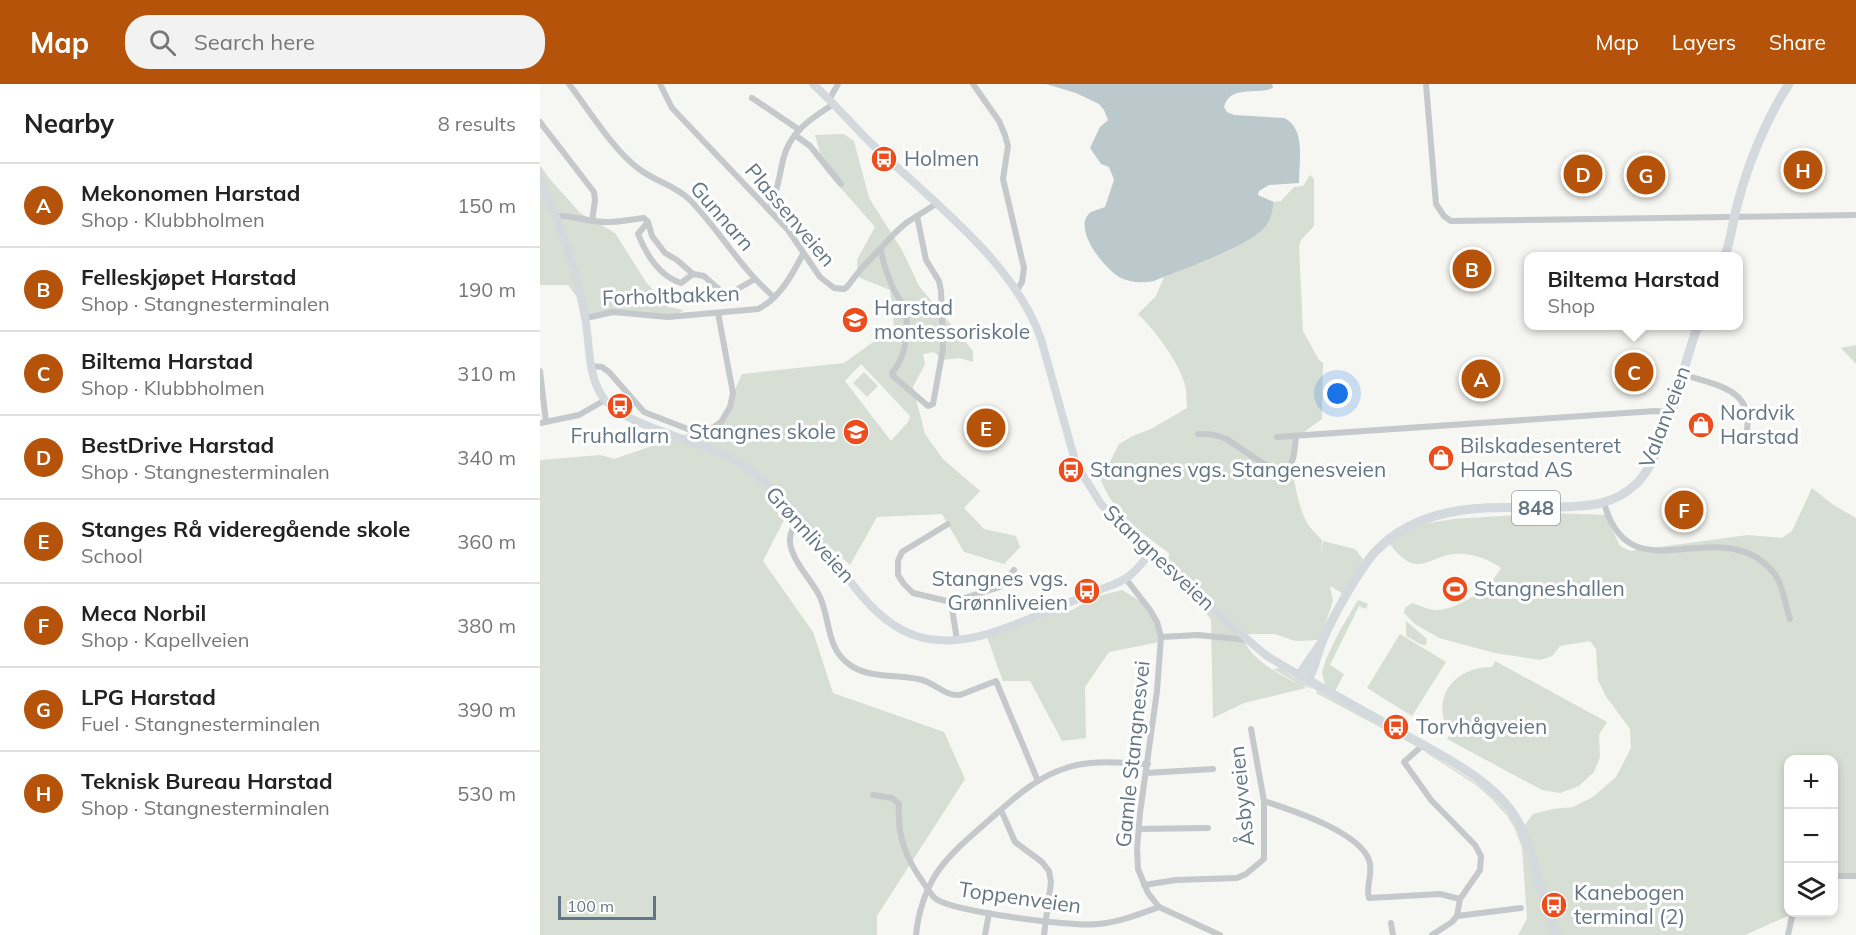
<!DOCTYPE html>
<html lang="en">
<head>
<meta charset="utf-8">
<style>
  body { margin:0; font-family:Mulish,sans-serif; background:#f2f2f2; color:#222 }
  .controls { position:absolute; right:18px; bottom:18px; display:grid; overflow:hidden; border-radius:12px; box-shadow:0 3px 9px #0003 }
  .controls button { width:54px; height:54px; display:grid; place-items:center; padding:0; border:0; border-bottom:2px solid #e0e0e0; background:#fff; color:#222; font:30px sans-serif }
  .scale { position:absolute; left:18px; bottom:15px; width:98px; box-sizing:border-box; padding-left:6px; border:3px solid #637685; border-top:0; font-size:16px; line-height:21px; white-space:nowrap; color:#637685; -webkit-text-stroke:4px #fff; paint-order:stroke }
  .you { position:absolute; left:798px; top:310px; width:21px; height:21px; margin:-15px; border:4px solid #fff; border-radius:50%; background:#1a73e8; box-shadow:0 0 0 9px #1a73e833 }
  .badge { display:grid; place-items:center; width:39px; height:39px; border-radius:50%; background:#b45309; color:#fff; font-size:20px; font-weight:700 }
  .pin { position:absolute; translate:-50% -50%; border:3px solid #fff; box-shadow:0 2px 6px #0006 }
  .popup { position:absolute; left:984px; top:168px; width:219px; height:78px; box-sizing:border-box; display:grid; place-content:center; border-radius:12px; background:#fff; filter:drop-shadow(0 2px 4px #0005); font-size:20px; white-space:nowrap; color:#767676 }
  .popup b { font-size:22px; color:#222 }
  .popup::after { content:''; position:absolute; left:50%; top:100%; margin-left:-12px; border:12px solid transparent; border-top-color:#fff }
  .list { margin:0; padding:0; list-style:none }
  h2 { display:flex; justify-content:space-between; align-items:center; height:78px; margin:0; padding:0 24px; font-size:26px }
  h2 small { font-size:20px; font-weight:400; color:#767676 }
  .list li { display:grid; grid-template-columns:39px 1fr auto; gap:18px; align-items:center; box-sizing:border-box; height:84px; padding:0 24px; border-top:2px solid #e0e0e0 }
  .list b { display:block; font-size:22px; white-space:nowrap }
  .list p { margin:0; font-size:20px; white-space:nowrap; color:#767676 }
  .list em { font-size:20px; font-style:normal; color:#767676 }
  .icon { flex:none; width:33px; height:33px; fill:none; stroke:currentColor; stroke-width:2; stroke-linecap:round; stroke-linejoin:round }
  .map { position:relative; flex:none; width:1316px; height:851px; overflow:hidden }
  header { display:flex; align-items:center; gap:36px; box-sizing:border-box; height:84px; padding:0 30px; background:#b45309; color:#fff }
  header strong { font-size:28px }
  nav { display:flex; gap:33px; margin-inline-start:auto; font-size:21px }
  .search { width:420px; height:54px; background:#f2f2f2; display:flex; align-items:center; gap:15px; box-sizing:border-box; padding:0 21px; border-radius:24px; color:#767676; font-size:22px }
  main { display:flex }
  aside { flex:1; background:#fff }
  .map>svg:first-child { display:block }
  .green { fill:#d7ded3; fill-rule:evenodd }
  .water { fill:#bbc8cc }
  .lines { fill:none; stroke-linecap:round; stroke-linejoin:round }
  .street { stroke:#c5c9cc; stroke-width:6 }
  .secondary { stroke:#d4d9dd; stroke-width:8 }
  .primary { stroke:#d4d9dd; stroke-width:9 }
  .labels { text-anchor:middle; stroke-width:6; stroke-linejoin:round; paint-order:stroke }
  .shield { fill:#fff; stroke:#929faa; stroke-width:1.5 }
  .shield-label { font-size:20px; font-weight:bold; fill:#637685 }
  .poi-label { font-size:21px; fill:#637685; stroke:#fff; text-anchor:start }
  .street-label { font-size:21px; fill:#637685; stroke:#fff }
</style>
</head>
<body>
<header>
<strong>Map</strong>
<div class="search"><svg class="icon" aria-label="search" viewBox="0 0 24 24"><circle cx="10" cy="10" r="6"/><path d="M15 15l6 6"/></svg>Search here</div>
<nav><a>Map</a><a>Layers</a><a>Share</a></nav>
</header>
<main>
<aside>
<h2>Nearby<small>8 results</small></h2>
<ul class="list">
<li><span class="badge">A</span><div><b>Mekonomen Harstad</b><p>Shop · Klubbholmen</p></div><em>150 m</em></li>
<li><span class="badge">B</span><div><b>Felleskjøpet Harstad</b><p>Shop · Stangnesterminalen</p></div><em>190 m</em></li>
<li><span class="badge">C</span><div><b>Biltema Harstad</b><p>Shop · Klubbholmen</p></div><em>310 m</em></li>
<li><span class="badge">D</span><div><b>BestDrive Harstad</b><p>Shop · Stangnesterminalen</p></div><em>340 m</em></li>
<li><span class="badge">E</span><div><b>Stanges Rå videregående skole</b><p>School</p></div><em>360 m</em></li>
<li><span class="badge">F</span><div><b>Meca Norbil</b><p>Shop · Kapellveien</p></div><em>380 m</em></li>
<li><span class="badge">G</span><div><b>LPG Harstad</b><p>Fuel · Stangnesterminalen</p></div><em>390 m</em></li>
<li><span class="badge">H</span><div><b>Teknisk Bureau Harstad</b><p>Shop · Stangnesterminalen</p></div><em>530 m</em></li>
</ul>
</aside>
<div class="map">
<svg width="1316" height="851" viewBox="0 0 1316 851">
  <rect width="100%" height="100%" fill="#f6f6f2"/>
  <g class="green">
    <path d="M304,50l10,7 15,57 33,52 17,36 54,65v11l-14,-4 -16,2 -9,-8 -11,2 2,10 -12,23 12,47 18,25 37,32 -16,17 20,21 32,7 4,11 -16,17 -40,-12 -22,-38 -65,3 -27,48 -61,-55 -26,51 50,71 20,61 111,39 21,47 -88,137v19h-337v-475l61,-5 13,4 106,-36 22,-49 102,-11 50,-36 -4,-37 -32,-13 -1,-17 18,-33 -50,-57 -10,-35zM321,280l49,52 -2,6 -17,19 -46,-60z"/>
    <path d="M0,81l9,13 31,35 35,20 31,49 22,25 16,3 -12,7 -50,-5 -36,8 -6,-19 -12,-16h-28z"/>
    <path d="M770,91l4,4v47l-13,14 -2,6 4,85 16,29 4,3 -1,56 -29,21c-4,20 4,69 16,86 4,5 9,10 13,14l-1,14 2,-13 32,8 8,10 -20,35 -13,-8 3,15 -13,39 -25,1 -20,-7h-31c-2,21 39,43 55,50l-26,-15 6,-1 34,21 -11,-4 4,3 -62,15 -31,15 -2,-99 -44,-50 2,-16c-27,-20 -56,-40 -68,-73l18,-36 14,-8 18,-7 36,-21c-1,-6 0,-13 -1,-19 -5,-25 -30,-57 -48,-75l18,-18 8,-19c28,-12 74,-26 96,-46 8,-7 12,-18 14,-29l7,-1 13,-14 9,-1z"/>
    <path d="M1316,261v19l-15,-16z"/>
    <path d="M324,288l14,14 -11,11 -14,-14z"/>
    <path d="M1272,404l20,16 24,14v355l-22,3v-116h-46v152l2,3 -45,20h-227l9,-16 -5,-71 -7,-19 -7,-12 -17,-19 -15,-13 -51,-33 4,1 50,32 13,10 29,35 12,-16 20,-5 20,-2 20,-10 23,-20 15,-29 -1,-19 -25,-34 -7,-15 -2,-31 -6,-8 -30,5 -8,10 -12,4 -45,-7 -56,-15 -24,-14 -11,-11 1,-5 7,-5c7,2 16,7 23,7 22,1 56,-23 66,-42 -15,-11 -39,-18 -57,-12 -9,3 -18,8 -27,8 -11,0 -23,-14 -29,-22l35,-18 30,-5 98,-6 58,2 1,10 10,21 10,5 118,-16 34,3 10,-7z"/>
    <path d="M582,506l23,14 19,37 -55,11 -24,35 1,51 -24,3 -32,-60h-27l-16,-44 61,-23 24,-4 26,-14z"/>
    <path d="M818,516l10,4 -2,5 -7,-3 -29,59 14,9 -9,17 -10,-6 -3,-13 4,-13 13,-27z"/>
    <path d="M866,537l21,18 -1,6h-4l-16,-9z"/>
    <path d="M860,550l46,28 -34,54 -45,-28z"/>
    <path d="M955,577l112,61 -8,13 1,22 -6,15 -15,14 -19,7 -18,-3 -95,-51 3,-5c-21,-36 4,-67 42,-67z"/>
    <path d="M777,607l81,43 4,5 -86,-46z"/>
  </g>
  <path class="water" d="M506,0h226l1,4 -6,2c-16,3 -38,-3 -43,17l3,5 7,3 50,3c22,10 15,44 15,65l-30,2 -10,6 -1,4 16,7c-2,10 -3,18 -10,26 -20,21 -82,41 -110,53 -11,2 -22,2 -33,-3 -15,-7 -51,-51 -30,-66 4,-2 10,-3 14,-5l9,-27 -5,-13 -8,-3 -11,-16 10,-21 8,-7 -4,-10 -5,-6 -23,-11z"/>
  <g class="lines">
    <g class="street">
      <path d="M29,0c20,26 45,67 70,85 17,13 36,16 51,31 30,31 51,69 84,97"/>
      <path d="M120,0l12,24 116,122 32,47 14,11 10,1 3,-2 13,-17 36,-38 10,-9 30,-19"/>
      <path d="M433,0l26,37 6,14 3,11 -5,33 21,89 -2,14 -5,8"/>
      <path d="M886,0l10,120 8,12 7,5 405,-6"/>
      <path d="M212,14l46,31"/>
      <path d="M289,16l9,-16"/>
      <path d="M0,38l54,70 1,8 -3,21"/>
      <path d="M255,51l15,11 31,38"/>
      <path d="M229,126c8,-15 10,-33 14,-50 6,-27 27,-41 49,-55"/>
      <path d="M16,132c18,-1 35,7 54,6 11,0 23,-3 34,-4l4,4 -10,12c8,20 21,42 43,49l12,-9"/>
      <path d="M108,138l4,14 13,17 12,7 16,14 11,2 17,15h13l21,-12"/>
      <path d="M341,166c2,14 7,27 13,40 3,6 9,13 11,21 5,18 0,48 -13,62l1,3 35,30 5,-2 10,-55 -2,-58 -2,-10 -13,-21 -9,-44"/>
      <path d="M46,234l27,-6 55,5 90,-8c21,-10 34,-34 45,-55"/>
      <path d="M52,282l10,1 7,5 35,40 49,19 17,-1 11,-8 9,-15 3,-14 -15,-80"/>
      <path d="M0,287l6,51"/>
      <path d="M1142,290c39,13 76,15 63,67"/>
      <path d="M0,339l39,-8 26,-15"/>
      <path d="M658,350c10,0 19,0 28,5 13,6 49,39 62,29 7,-6 7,-24 8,-32"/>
      <path d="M737,353l378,-26 16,1"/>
      <path d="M1064,419c24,86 96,22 152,54 7,5 15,11 20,19 8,13 9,29 14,43"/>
      <path d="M261,434c-7,7 -12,14 -11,24 2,19 20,36 29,53 12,23 6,53 31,70 19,14 50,9 72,15 14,4 23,16 38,15l36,-14 42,100"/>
      <path d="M408,440l-46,28 -4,9v14l6,9 9,9 38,9 49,-15 14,-17"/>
      <path d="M586,495l24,31 7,12 4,15 -4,54 -17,122 -3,36 1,20 10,24 11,14 61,28"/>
      <path d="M411,518l6,38"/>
      <path d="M621,553l37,-2 50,5"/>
      <path d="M883,661l-19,17 27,38 44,45 6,11 -1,14 -20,29 -3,17"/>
      <path d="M606,689l67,-4"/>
      <path d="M333,711l19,3 7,6c-2,33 7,55 26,81 3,4 6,10 11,14 19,13 137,28 162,25 21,-2 42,-10 61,-17"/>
      <path d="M724,717c27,9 94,30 105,59 5,13 -4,25 0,38l71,-4 20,5"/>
      <path d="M461,726l14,32 27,20 7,9 2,11 -7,53"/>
      <path d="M599,745l69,-1"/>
      <path d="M1294,792h22"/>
      <path d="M604,801l32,-5 61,-2 9,-4 18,-15v-58l-13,-72"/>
      <path d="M851,839l2,12"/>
      <path d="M376,851c2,-20 9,-43 20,-61 13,-20 33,-36 51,-52 24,-21 47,-44 79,-54 26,-9 54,-5 82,-4"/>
      <path d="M445,851l4,-22"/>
      <path d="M892,851l20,-13 5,-6 64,-8"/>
      <path d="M1248,851l5,-23"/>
    </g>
    <g class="secondary">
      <path d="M273,0c22,20 40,42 61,62 58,55 141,117 167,193l35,125 25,40 24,26 123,110 19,16 32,19"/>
      <path d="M0,95c20,43 36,91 45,138 5,25 2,56 17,79 21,32 106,45 141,69 25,18 50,42 69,66 35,41 65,106 126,109 34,3 65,-11 96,-23 21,-9 42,-17 63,-26 9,-4 21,-7 29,-13 10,-6 18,-17 25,-26"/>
    </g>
    <g class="primary">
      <path d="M1185,172c6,-17 8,-36 13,-54 10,-38 29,-85 51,-118"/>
      <path d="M779,562l-20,29c36,21 73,40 108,61 37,21 87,45 109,82 21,36 23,80 41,117"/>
      <path d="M768,596c7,-12 9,-25 14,-38 10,-24 36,-71 53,-90 48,-51 116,-44 179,-45 31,0 61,-1 84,-25 30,-32 43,-114 60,-156"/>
    </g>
  </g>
  <defs>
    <symbol id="bus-disc" viewBox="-11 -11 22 22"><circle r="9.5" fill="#ec4d1d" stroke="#fff"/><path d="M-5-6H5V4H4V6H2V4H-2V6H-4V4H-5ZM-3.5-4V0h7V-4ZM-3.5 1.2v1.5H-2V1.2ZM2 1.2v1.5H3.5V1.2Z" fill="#fff"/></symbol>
    <symbol id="school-disc" viewBox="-11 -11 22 22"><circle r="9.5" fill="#ec4d1d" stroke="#fff"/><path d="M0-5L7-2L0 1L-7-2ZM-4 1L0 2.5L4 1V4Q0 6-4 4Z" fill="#fff"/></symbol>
    <symbol id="shop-disc" viewBox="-11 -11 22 22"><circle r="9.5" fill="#ec4d1d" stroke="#fff"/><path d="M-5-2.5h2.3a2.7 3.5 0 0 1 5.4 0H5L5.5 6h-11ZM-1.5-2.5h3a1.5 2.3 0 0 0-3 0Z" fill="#fff"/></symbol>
    <symbol id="stadium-disc" viewBox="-11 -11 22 22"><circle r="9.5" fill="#ec4d1d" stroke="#fff"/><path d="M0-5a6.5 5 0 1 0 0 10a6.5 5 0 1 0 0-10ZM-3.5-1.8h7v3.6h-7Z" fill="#fff"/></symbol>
  </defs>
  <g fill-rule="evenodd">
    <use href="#bus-disc" x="329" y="60" width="30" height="30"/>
    <use href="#school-disc" x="300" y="221" width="30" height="30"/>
    <use href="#bus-disc" x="65" y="307" width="30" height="30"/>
    <use href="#shop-disc" x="1146" y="326" width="30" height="30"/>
    <use href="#school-disc" x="301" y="333" width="30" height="30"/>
    <use href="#shop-disc" x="886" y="359" width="30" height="30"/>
    <use href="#bus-disc" x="516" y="371" width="30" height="30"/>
    <use href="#stadium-disc" x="900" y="490" width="30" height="30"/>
    <use href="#bus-disc" x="532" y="492" width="30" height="30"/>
    <use href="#bus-disc" x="841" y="628" width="30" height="30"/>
    <use href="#bus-disc" x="999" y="806" width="30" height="30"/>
  </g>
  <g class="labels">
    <rect class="shield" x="972" y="407" width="48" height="34" rx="4.5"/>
    <g class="shield-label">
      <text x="996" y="431">848</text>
    </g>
    <g class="poi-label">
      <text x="364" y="82">Holmen</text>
      <text x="334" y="231">Harstad<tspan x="334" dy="24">montessoriskole</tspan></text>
      <text x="1180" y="336">Nordvik<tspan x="1180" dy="24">Harstad</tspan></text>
      <text x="296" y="355" text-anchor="end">Stangnes skole</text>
      <text x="80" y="359" text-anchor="middle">Fruhallarn</text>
      <text x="920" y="369">Bilskadesenteret<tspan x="920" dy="24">Harstad AS</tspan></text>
      <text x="550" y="393">Stangnes vgs. Stangenesveien</text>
      <text x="528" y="502" text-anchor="end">Stangnes vgs.<tspan x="528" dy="24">Grønnliveien</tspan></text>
      <text x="934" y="512">Stangneshallen</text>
      <text x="876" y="650">Torvhågveien</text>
      <text x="1034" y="816">Kanebogen<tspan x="1034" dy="24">terminal (2)</tspan></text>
    </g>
    <g class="street-label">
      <text transform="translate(250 131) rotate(50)" y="7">Plassenveien</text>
      <text transform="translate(182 132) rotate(49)" y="7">Gunnarn</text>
      <text transform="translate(131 212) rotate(-2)" y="7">Forholtbakken</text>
      <text transform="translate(1125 333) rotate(-69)" y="7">Valanveien</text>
      <text transform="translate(270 451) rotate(48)" y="7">Grønnliveien</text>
      <text transform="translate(619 474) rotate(43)" y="7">Stangnesveien</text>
      <text transform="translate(593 670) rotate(-84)" y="7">Gamle Stangnesvei</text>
      <text transform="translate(702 712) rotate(-96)" y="7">Åsbyveien</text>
      <text transform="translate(480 814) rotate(8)" y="7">Toppenveien</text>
    </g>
  </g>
</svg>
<div class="controls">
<button>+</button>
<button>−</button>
<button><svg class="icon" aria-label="layers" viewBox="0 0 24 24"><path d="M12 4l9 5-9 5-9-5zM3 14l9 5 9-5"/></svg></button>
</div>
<div class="scale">100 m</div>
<div class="you"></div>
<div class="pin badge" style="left:941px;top:295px">A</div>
<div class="pin badge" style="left:932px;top:185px">B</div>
<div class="pin badge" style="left:1094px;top:288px">C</div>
<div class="popup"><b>Biltema Harstad</b>Shop</div>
<div class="pin badge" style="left:1043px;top:90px">D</div>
<div class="pin badge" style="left:446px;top:344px">E</div>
<div class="pin badge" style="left:1144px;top:426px">F</div>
<div class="pin badge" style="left:1106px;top:91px">G</div>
<div class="pin badge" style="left:1263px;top:86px">H</div>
</div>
</main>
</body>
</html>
